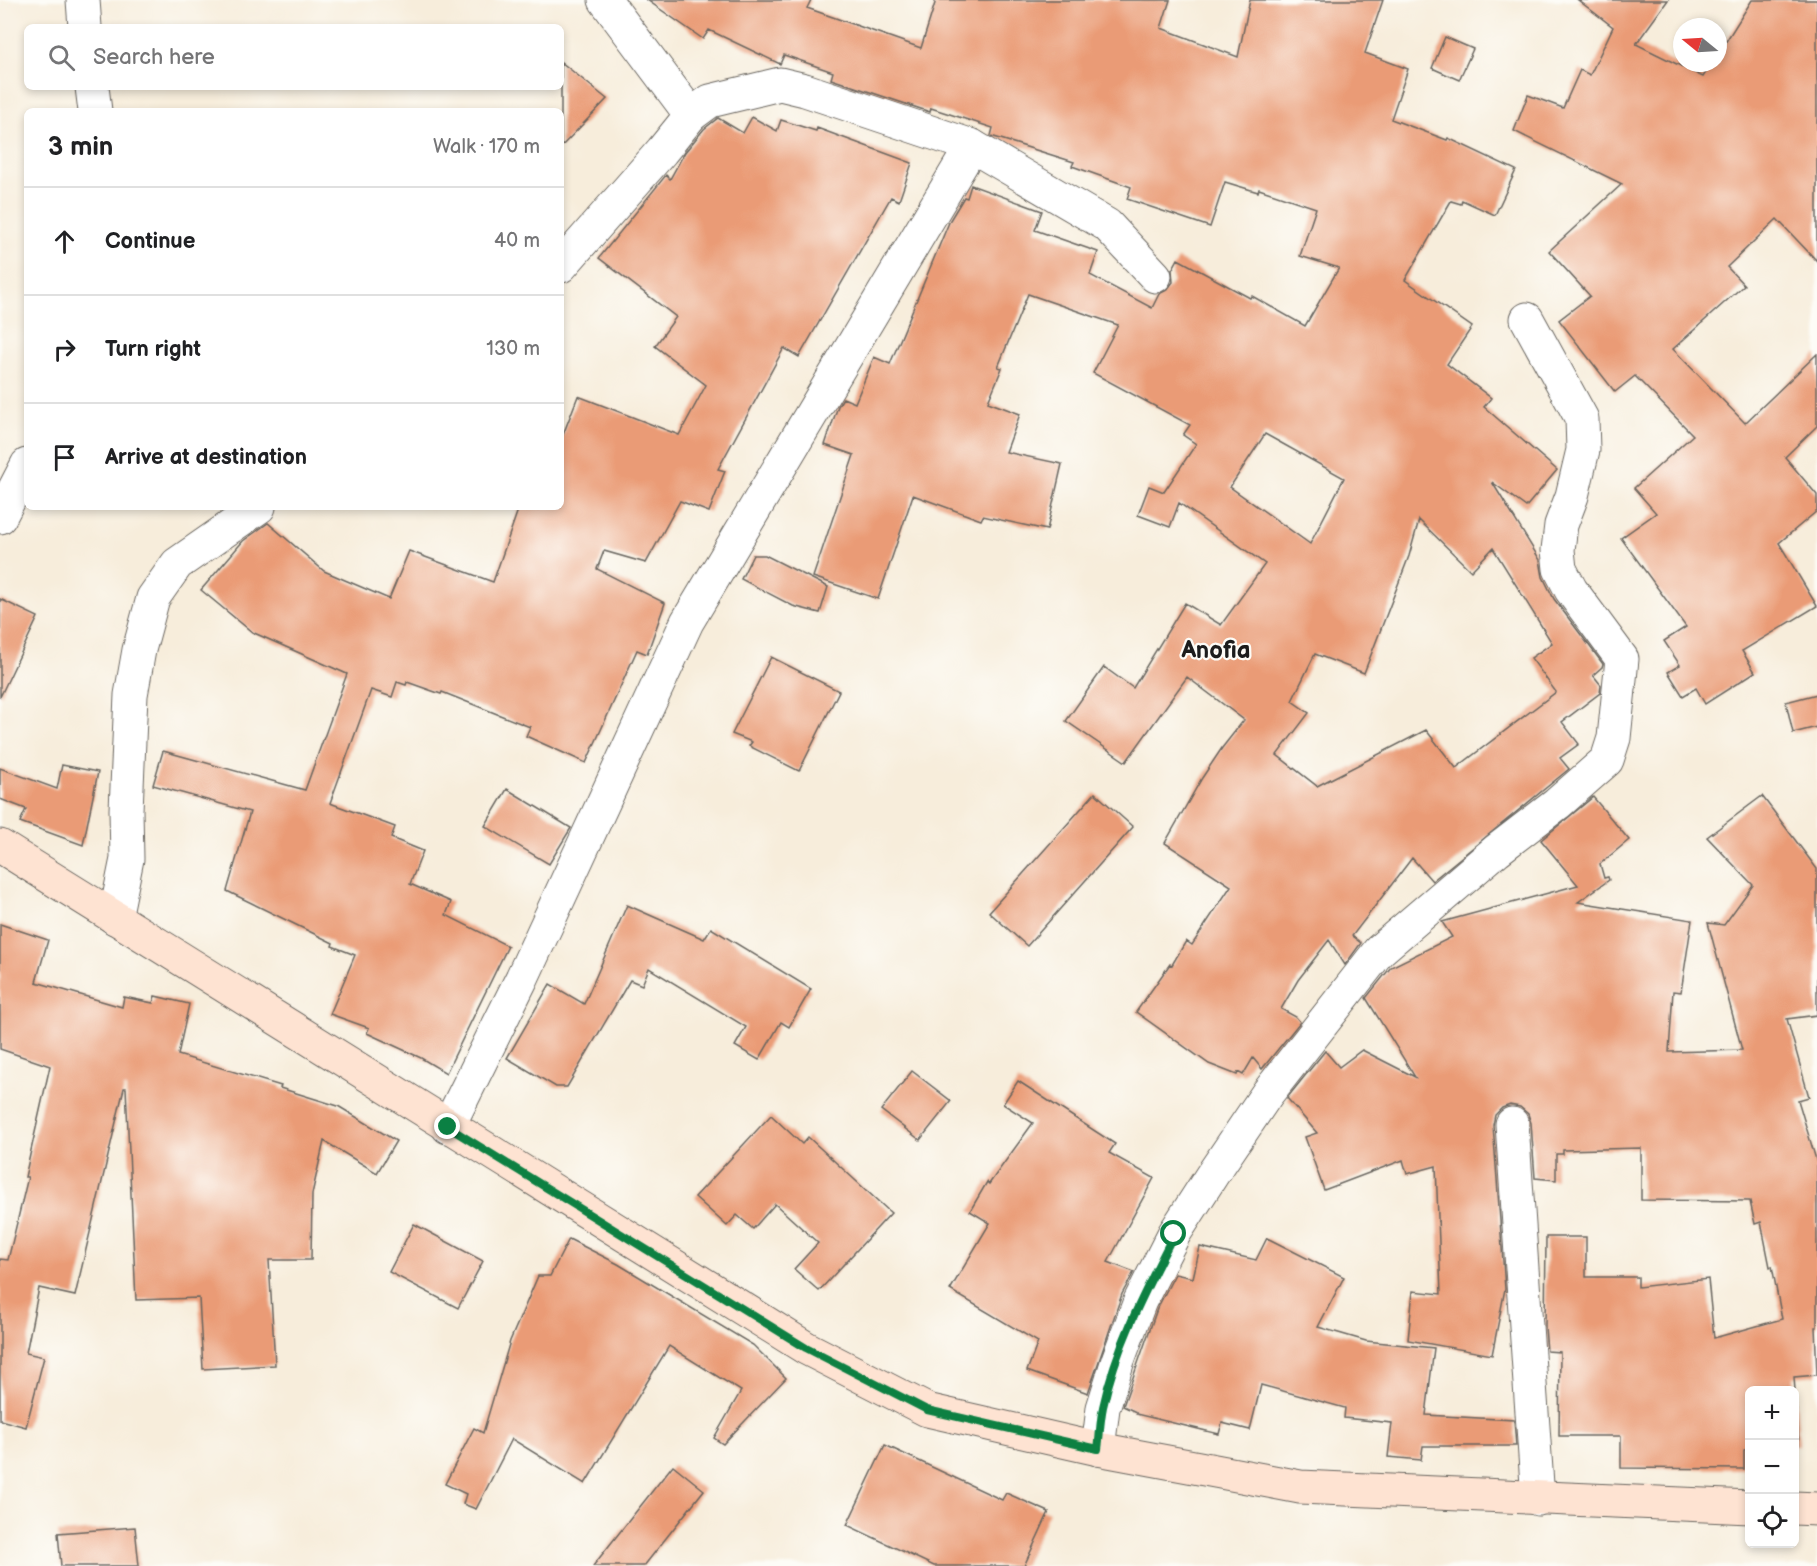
<!DOCTYPE html>
<html lang="en">
<head>
<meta charset="utf-8">
<style>
  body { margin:0; font-family:"Balsamiq Sans",sans-serif; background:#f2f2f2; color:#202124 }
  .controls { position:absolute; right:18px; bottom:18px; display:grid; overflow:hidden; border-radius:9px; box-shadow:0 3px 9px #0003 }
  .controls button { width:54px; height:54px; display:grid; place-items:center; padding:0; border:0; border-bottom:2px solid #e0e0e0; background:#fff; color:#202124; font:30px sans-serif }
  .compass { position:absolute; left:1673px; top:18px; width:54px; height:54px; border-radius:50%; background:#fff; box-shadow:0 3px 9px #0003; rotate:288deg }
  .stop { position:absolute; width:18px; height:18px; margin:-14px; border:4px solid #0b8043; border-radius:50%; background:#fff }
  .stop.end { background:#0b8043; border-color:#fff; box-shadow:0 2px 6px #0008 }
  .list { margin:0; padding:0; list-style:none }
  h2 { display:flex; justify-content:space-between; align-items:center; height:78px; margin:0; padding:0 24px; font-size:26px }
  h2 small { font-size:20px; font-weight:400; color:#757577 }
  .list li { display:grid; grid-template-columns:39px 1fr auto; gap:18px; align-items:center; box-sizing:border-box; height:108px; padding:0 24px; border-top:2px solid #e0e0e0 }
  .list b { display:block; font-size:22px; white-space:nowrap }
  .list em { font-size:20px; font-style:normal; color:#757577 }
  .icon { flex:none; width:33px; height:33px; fill:none; stroke:currentColor; stroke-width:2; stroke-linecap:round; stroke-linejoin:round }
  .map { position:relative; flex:none; width:1817px; height:1566px; overflow:hidden }
  .search { position:absolute; background:#fff; box-shadow:0 3px 9px #0003; left:24px; top:24px; width:540px; height:66px; display:flex; align-items:center; gap:15px; box-sizing:border-box; padding:0 21px; border-radius:9px; color:#757577; font-size:22px }
  .panel { position:absolute; background:#fff; box-shadow:0 3px 9px #0003; left:24px; top:108px; width:540px; height:402px; border-radius:9px }
  .map>svg:first-child { display:block }
  .building { fill:#ea9b76; fill-rule:evenodd }
  .lines { fill:none; stroke-linecap:round; stroke-linejoin:round }
  .minor-casing { stroke:#69655f; stroke-width:35 }
  .secondary-casing { stroke:#69655f; stroke-width:35 }
  .minor { stroke:#fff; stroke-width:33 }
  .secondary { stroke:#fee3d2; stroke-width:33 }
  .route { stroke:#0b8043; stroke-width:8 }
  .labels { text-anchor:middle; stroke-width:4.5; stroke-linejoin:round; paint-order:stroke }
  .quarter-label { font-size:24px; font-weight:bold; fill:#1c1c1c; stroke:#fdfcf7 }
</style>
</head>
<body>
<div class="map">
<svg width="1817" height="1566" viewBox="0 0 1817 1566">
  <rect width="100%" height="100%" fill="#fdfcf7"/>
  <filter id="ink" filterUnits="userSpaceOnUse"><feTurbulence type="fractalNoise" baseFrequency=".0167" numOctaves="2"/><feDisplacementMap in="SourceGraphic" scale="12" xChannelSelector="R" yChannelSelector="G"/><feConvolveMatrix kernelMatrix="1 2 1 2 8 2 1 2 1" color-interpolation-filters="sRGB"/></filter>
  <filter id="wash" filterUnits="userSpaceOnUse"><feTurbulence type="fractalNoise" baseFrequency=".008" numOctaves="4" result="noise"/><feDisplacementMap in="SourceGraphic" scale="24" xChannelSelector="R" yChannelSelector="G"/><feGaussianBlur stdDeviation="1.35" result="paint"/><feColorMatrix in="noise" values="0 0 0 0 0 0 0 0 0 0 0 0 0 0 0 0 0 1.4 0 .05"/><feComposite in="paint" operator="in"/></filter>
  <g filter="url(#wash)">
    <rect width="100%" height="100%" fill="#f7eddb"/>
    <g id="blocks">
      <g class="building">
        <path d="M647,0h164l-4,8 114,40 15,-48h234l-9,28 77,29 12,-57h133l-18,53 43,16 -17,50 56,21 1,-2 68,32 -21,45 -33,-15 -1,4 -10,-3 -46,79 67,47 -25,37 44,34 -7,9 73,63 -31,37 -34,-25 48,78 3,17 11,22 49,65 -1,3 -9,8 8,10 -1,8 -38,29 17,22 -19,14 9,11 -137,112 -20,-23 -60,78 9,7 -16,22 -16,-25 -31,40 -17,29 15,8 4,5 -38,47 -9,-11 -10,17 -5,-3 -1,3 -28,-11 -73,-52 34,-48 2,1 14,-24 6,4 39,-59 -66,-43 37,-65 20,-30 22,-28 -57,-43 -61,85 -60,-41 38,-54 29,21 52,-85 36,22 44,-61 -86,-61 -9,24 -32,-12 11,-29 15,6 32,-48 -13,-9 7,-10 -97,-52 25,-48 -90,-31 -30,73 4,1 -14,34 32,12 -14,38 56,12 -15,66 -64,-14 -2,4 -68,-25 -35,104 -65,-22 41,-122 -29,-10 13,-39 5,-8 12,5 19,-46 16,7 60,-144 14,-23 3,1 4,-13 71,26 -7,19 63,22 -8,23 62,33 7,-14 8,-4 6,-8 -1,-12 6,-11 72,39 2,-2 53,30 34,-58 -39,-12 16,-48 -57,-19 -1,3 -33,-10 -15,45 -83,-28 4,-12 -59,-21 2,-4 -83,-26 2,-8 -62,-20 -1,4 -99,-33 2,-7 -49,-17 -4,9 -71,-34 -6,9zM1265,434l79,44 -34,66 -80,-57zM1419,520l52,51 22,-23 59,95 -21,15 25,34 -100,76 -30,-38 -109,56 -40,-31 32,-42 -17,-12 23,-47 49,19 45,-117z"/>
        <path d="M1578,0h90l-32,44 67,33 9,-14h6v-9l34,-54h65v261l-40,-42 -50,48 17,18 -71,64 72,74 72,-69v72l-32,31 32,38v16l-38,32 38,63 -75,45 13,21 -50,32 -9,-16 -13,8 -15,-24 12,-7 -16,-24 22,-14 -65,-89 35,-25 -22,-25 59,-53 -58,-59 -20,16 -56,-72 31,-24 -41,-45 73,-67 -108,-53 14,-36 35,13 17,-38 10,5 23,-48z"/>
        <path d="M1445,37l28,12 -14,31 -27,-12z"/>
        <path d="M561,62l46,37 -46,48z"/>
        <path d="M752,117l25,14 4,-11 35,11 1,-3 95,35 -13,38 -8,-4 -92,160 -15,-9 -66,121 7,2 -16,41 -29,-11 -34,62 -42,-12 -7,18 68,34 -18,51 -10,-4 -51,113 -60,-27 4,-9 -88,-35 -1,2 -34,-12 -1,3 -9,-3 -5,15 -21,-7 -41,113 65,24 -4,11 32,13 -13,33 41,18 -5,13 62,31 -62,127 -25,-15 -54,-25 2,-5 -39,-14 25,-59 -23,-9 1,-3 -106,-52 23,-79 -97,-27 10,-34 142,39 42,-116 -95,-42 -51,-42 42,-49 25,-18 56,48 65,28 20,-48 84,31 26,-75h42v-67l17,-44 101,39 27,-50 -51,-39 21,-29 -77,-59 67,-83 4,4 15,-27 19,-23 14,-11 25,15z"/>
        <path d="M753,555h12l63,32 -8,26 -27,-7 -52,-27z"/>
        <path d="M0,599l38,18 -38,80z"/>
        <path d="M771,657l68,34 -40,80 -50,-25 3,-4 -20,-8z"/>
        <path d="M1817,694v33l-24,6 -7,-31z"/>
        <path d="M62,765l36,7 -15,73 -63,-23 6,-13 -26,-10v-31l57,21z"/>
        <path d="M507,789l64,39 -22,36 -64,-38z"/>
        <path d="M1095,793l38,34 -106,119 -38,-34z"/>
        <path d="M1762,796l55,73v146l-30,4 22,78 -11,3 19,63v164h-2l2,48 -23,2 5,68h-5v-55h-45v59l-5,1v19l-123,-1v-32h-62l1,-84 -13,-1 -2,-24 1,-90h40v40h52v10l70,-8 6,59 68,-19 -10,-53 -2,1 -9,-45 -6,2 -5,-23 -109,-1v-52l-78,2v4h-7v26l-21,-2 -4,-55 -3,-9 -8,-7 -10,-2 -8,3 -7,7 -2,10 12,164 -13,66 -84,-15 5,-49 28,3 -5,-128 -29,8 -4,-14 -79,30 -19,-53 12,-4 -30,-35 38,-47 14,16 23,-17 53,27 -49,-79 25,-31 61,-30 -10,-15 136,-37 -37,-45 52,-43 36,43 -29,24 4,14 4,-1 1,3 -31,22 114,18 -11,72 -8,-1 -4,61 73,-2 -34,-127 16,2 29,-40 -46,-48z"/>
        <path d="M627,905l77,34 7,-11 100,61 -22,38 -8,-5 -22,38 -24,-14 11,-19 -97,-59 -7,17 -12,-5 -63,107h-11l-49,-29 43,-74 34,20z"/>
        <path d="M0,924l48,16 -12,42 86,25 2,-10 29,6 2,-7 34,8 -11,51 103,31 -1,2 58,18 58,35 -19,32 -53,-32 -12,53 -1,66h-42l6,105 -72,4 -4,-71 -63,2 -10,-212h-2l-49,208 -36,-8 -13,65 18,4 -18,70 -26,-7v-161l8,1 20,-83h-3l25,-111 -50,-17z"/>
        <path d="M912,1071l39,30 -31,39 -39,-30z"/>
        <path d="M1018,1081l97,63 -6,9 45,25 -46,84 26,10 -12,22 -34,99 -61,-22 11,-29 -88,-52 40,-67 -20,-12 17,-29 2,2 44,-61 -30,-19z"/>
        <path d="M771,1115l31,29 6,-7 83,76 -72,78 -25,-22 24,-26 -43,-39 -22,25 -16,-14 -10,11 -32,-29z"/>
        <path d="M414,1224l69,37 -25,47 -69,-36z"/>
        <path d="M1267,1238l77,39 -26,50 48,14 68,7 -8,67 88,5 2,26h-93l-2,14 -33,-3 4,-34 -48,-5 1,-10 -84,-23 -11,45 -28,-7 -3,11 -83,-20v-2l-13,-6 34,-97 18,-35 18,4 7,-31 56,13z"/>
        <path d="M569,1239l49,25 135,81 33,33 -63,66 -9,-6 27,-47 -72,-45 -84,138 -73,-45 -36,70 -13,-5 3,-10 -21,-10 29,-56 9,5 27,-92 28,-65h12z"/>
        <path d="M885,1445l117,55 4,-7 43,19 -25,54h-90l-87,-41z"/>
        <path d="M673,1465l31,25 -60,76h-51z"/>
        <path d="M135,1527l4,39h-78l-3,-33z"/>
      </g>
    </g>
  </g>
  <g filter="url(#ink)">
    <use href="#blocks" fill-opacity="0" stroke="#69655f" stroke-width="1.5"/>
    <g class="lines">
      <defs>
        <g id="minor">
          <path d="M83,0l2,27"/>
          <path d="M605,0l86,115"/>
          <path d="M92,87l3,24"/>
          <path d="M561,266l101,-115 29,-36 19,-14 70,-17 25,6 167,56 135,79 48,51"/>
          <path d="M0,517l27,-52"/>
          <path d="M115,918l12,-59 -1,-49 5,-115 8,-45 14,-52 24,-34 82,-57"/>
          <path d="M1512,1124l26,375"/>
          <path d="M448,1127l74,-149 165,-356 285,-476"/>
          <path d="M1098,1449l5,-41 15,-48 22,-59 34,-67 38,-59 55,-81 112,-143 118,-101 60,-46 50,-44 7,-22 8,-79 -51,-69 -11,-21 -2,-19 3,-25 11,-29 11,-46 -1,-31 -55,-100"/>
        </g>
        <g id="secondary">
          <path d="M0,846l806,502 121,62 171,39 202,38 450,20"/>
          <path d="M1794,1508l23,1"/>
        </g>
      </defs>
      <use href="#minor" class="minor-casing"/>
      <use href="#secondary" class="secondary-casing"/>
      <use href="#minor" class="minor"/>
      <use href="#secondary" class="secondary"/>
    </g>
  </g>
  <g class="lines" filter="url(#ink)">
    <path class="route" d="M448,1127l358,221 121,62 171,39c2,-14 2,-28 5,-42 13,-61 43,-118 71,-173"/>
  </g>
  <g class="labels">
    <g class="quarter-label">
      <text x="1216" y="658">Anofia</text>
    </g>
  </g>
</svg>
<div class="controls">
<button>+</button>
<button>−</button>
<button><svg class="icon" aria-label="locate" viewBox="0 0 24 24"><circle cx="12" cy="12" r="6"/><path d="M12 2v4M12 18v4M2 12h4M18 12h4"/></svg></button>
</div>
<svg class="compass" viewBox="-18 -18 36 36"><path d="M0-13l5 13h-10z" fill="#e53935"/><path d="M0 13l5-13h-10z" fill="#757577"/></svg>
<div class="stop" style="left:1174px;top:1234px"></div>
<div class="stop end" style="left:448px;top:1127px"></div>
<div class="search"><svg class="icon" aria-label="search" viewBox="0 0 24 24"><circle cx="10" cy="10" r="6"/><path d="M15 15l6 6"/></svg>Search here</div>
<section class="panel">
<h2>3 min<small>Walk · 170 m</small></h2>
<ul class="list">
<li><svg class="icon" aria-label="ahead" viewBox="0 0 24 24"><path d="M12 20V5M6 11l6-6 6 6"/></svg><div><b>Continue</b></div><em>40 m</em></li>
<li><svg class="icon" aria-label="right" viewBox="0 0 24 24"><path d="M7 20v-9h11M14 6l5 5-5 5"/></svg><div><b>Turn right</b></div><em>130 m</em></li>
<li><svg class="icon" aria-label="arrive" viewBox="0 0 24 24"><path d="M6 21V4h12l-3 4 3 4H6"/></svg><div><b>Arrive at destination</b></div></li>
</ul>
</section>
</div>
</body>
</html>
